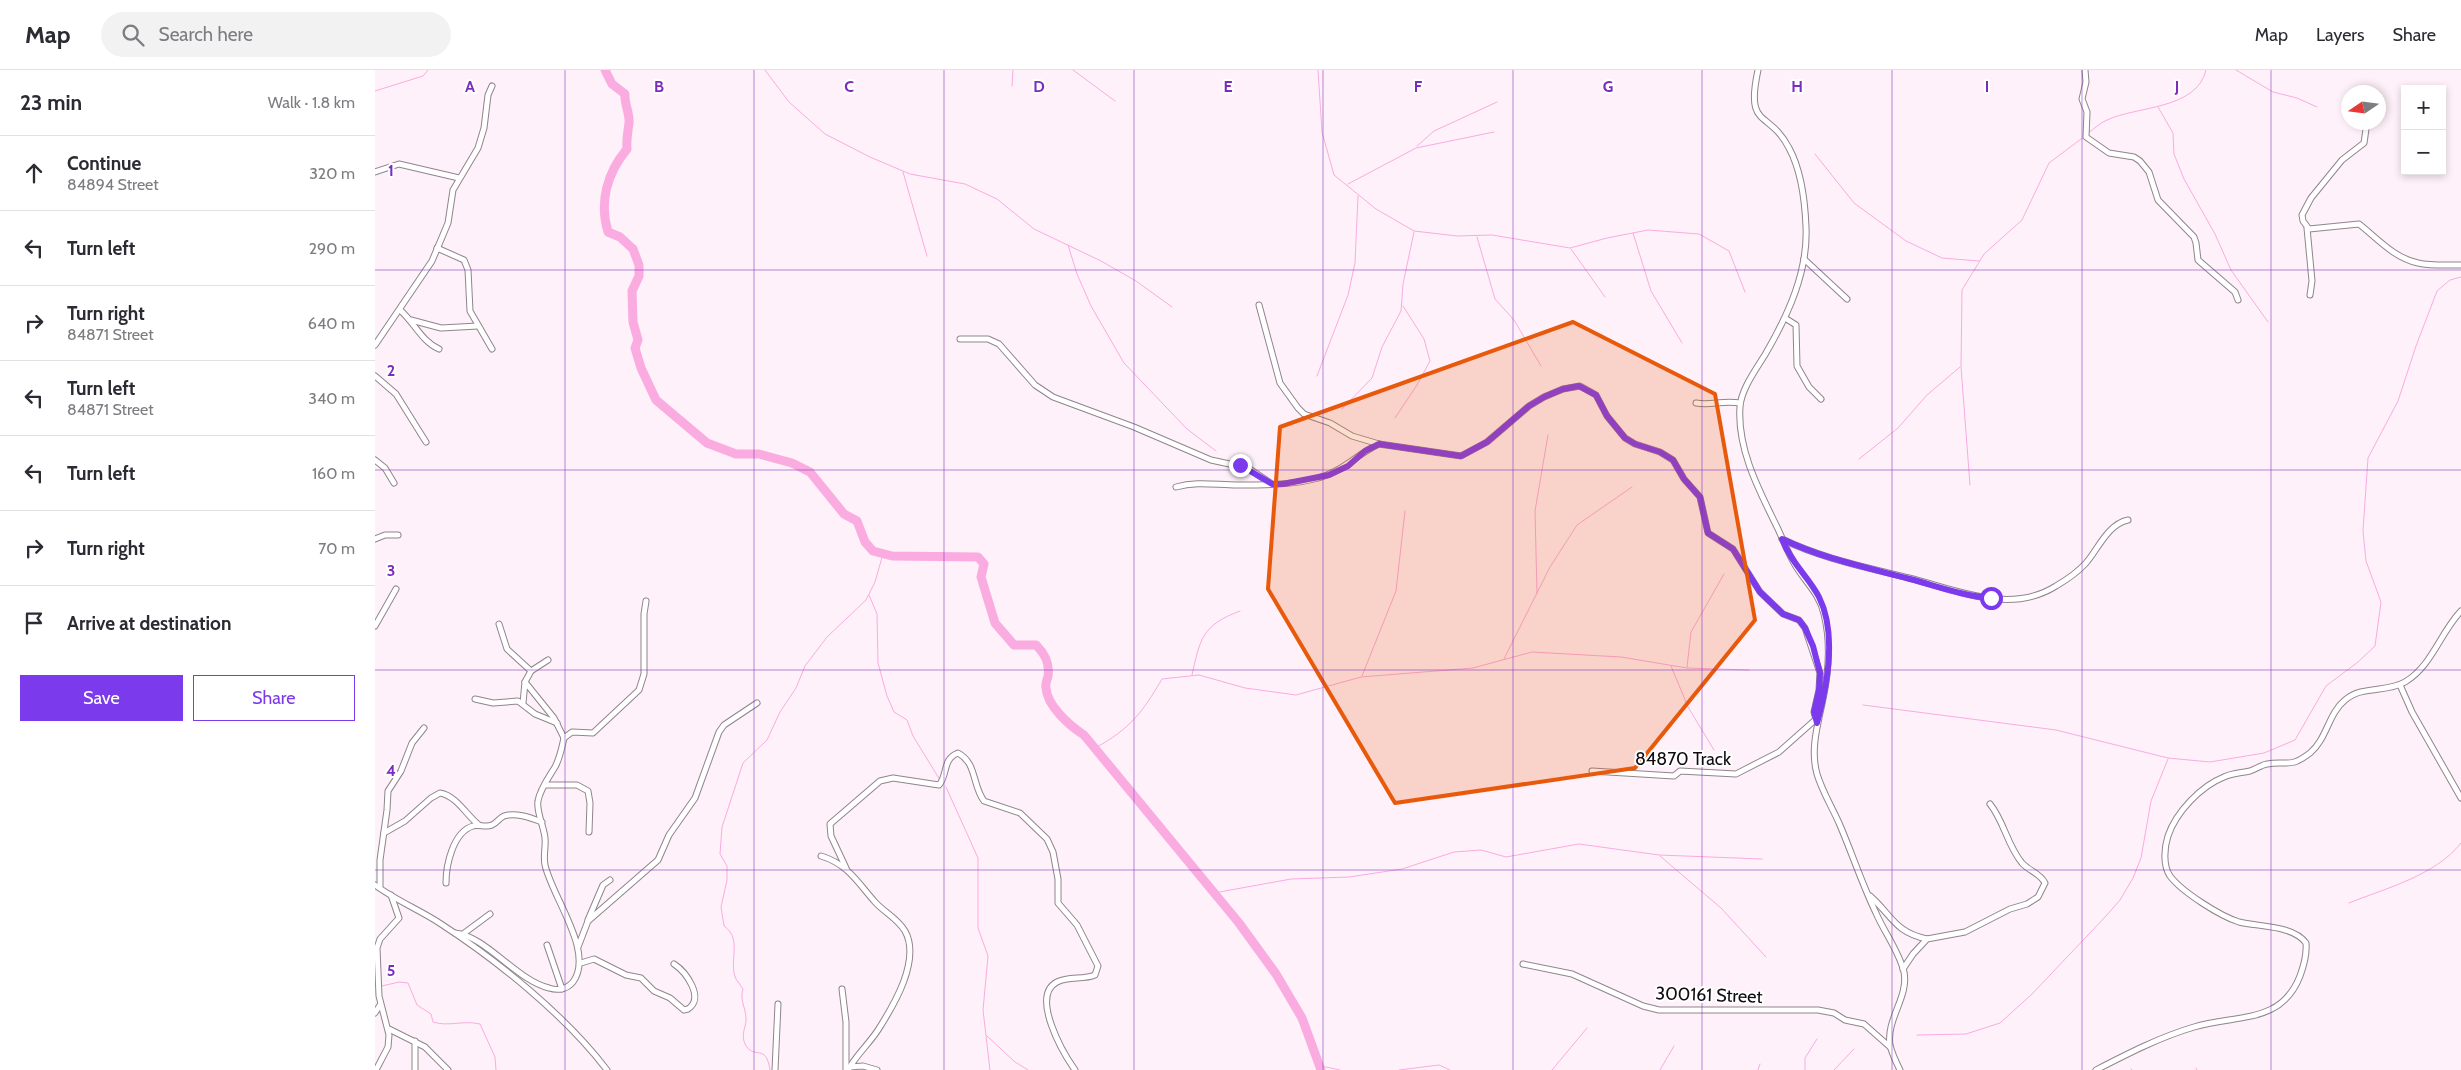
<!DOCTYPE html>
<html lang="en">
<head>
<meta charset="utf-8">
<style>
  body { margin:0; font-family:Cabin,sans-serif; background:#f2f2f3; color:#2b2b33 }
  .controls { position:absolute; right:15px; top:15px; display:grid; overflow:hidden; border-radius:0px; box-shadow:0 2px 8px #0003 }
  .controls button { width:45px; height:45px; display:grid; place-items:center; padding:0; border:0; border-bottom:1px solid #e1e1e2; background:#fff; color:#2b2b33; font:25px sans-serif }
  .compass { position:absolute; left:1966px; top:15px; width:45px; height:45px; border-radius:50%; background:#fff; box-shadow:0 2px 8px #0003; rotate:257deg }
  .stop { position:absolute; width:15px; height:15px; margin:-11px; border:4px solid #7c3aed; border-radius:50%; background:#fff }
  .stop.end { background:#7c3aed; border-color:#fff; box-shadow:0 1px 5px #0008 }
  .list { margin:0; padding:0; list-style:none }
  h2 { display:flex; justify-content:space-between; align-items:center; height:65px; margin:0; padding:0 20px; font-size:21px }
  h2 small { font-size:16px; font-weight:400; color:#7c7c81 }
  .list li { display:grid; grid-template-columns:32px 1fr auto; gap:15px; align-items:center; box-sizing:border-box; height:75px; padding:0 20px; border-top:1px solid #e1e1e2 }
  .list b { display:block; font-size:19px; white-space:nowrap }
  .list p { margin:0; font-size:16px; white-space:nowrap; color:#7c7c81 }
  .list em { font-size:16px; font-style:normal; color:#7c7c81 }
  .actions { display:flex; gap:10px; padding:15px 20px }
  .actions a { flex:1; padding:11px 0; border:1px solid #7c3aed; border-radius:0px; text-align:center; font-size:18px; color:#7c3aed }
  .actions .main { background:#7c3aed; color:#fff }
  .icon { flex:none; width:28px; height:28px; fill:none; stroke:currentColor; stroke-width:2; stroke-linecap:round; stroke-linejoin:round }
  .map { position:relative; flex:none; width:2086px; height:1000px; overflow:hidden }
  header { display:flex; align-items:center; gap:30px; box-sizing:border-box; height:70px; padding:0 25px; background:#fff; border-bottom:1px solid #e1e1e2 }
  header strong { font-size:24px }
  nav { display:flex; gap:28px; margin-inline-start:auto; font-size:18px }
  .search { width:350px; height:45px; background:#f2f2f3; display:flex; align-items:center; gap:12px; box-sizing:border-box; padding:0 18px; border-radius:28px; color:#7c7c81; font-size:19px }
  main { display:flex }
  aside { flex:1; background:#fff }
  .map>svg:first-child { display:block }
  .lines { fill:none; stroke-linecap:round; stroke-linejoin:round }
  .stream { stroke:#faabe0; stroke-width:1 }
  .river { stroke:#faabe0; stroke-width:9 }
  .minor-casing { stroke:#90858c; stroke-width:7 }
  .minor { stroke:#fff; stroke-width:5 }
  .route { stroke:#7c3aed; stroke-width:6 }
  .marked { fill:#e8590c; fill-opacity:0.2; stroke:#e8590c; stroke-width:4; stroke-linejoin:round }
  .grid { fill:none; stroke:#7b2cbf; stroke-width:1; stroke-opacity:0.55 }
  .labels { text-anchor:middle; stroke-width:4; stroke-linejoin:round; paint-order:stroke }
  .street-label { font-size:18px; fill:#100c0f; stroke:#fff }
  .grid-label { font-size:16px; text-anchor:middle; font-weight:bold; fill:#7b2cbf; stroke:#fff; stroke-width:4; stroke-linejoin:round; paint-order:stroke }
</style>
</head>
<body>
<header>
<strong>Map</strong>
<div class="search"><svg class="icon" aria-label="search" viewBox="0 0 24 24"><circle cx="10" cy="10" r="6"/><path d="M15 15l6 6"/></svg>Search here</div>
<nav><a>Map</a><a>Layers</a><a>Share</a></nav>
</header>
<main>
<aside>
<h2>23 min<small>Walk · 1.8 km</small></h2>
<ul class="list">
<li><svg class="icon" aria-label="ahead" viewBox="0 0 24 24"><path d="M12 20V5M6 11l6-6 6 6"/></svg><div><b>Continue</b><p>84894 Street</p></div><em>320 m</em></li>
<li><svg class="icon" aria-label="left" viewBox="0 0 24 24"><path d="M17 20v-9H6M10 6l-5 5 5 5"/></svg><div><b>Turn left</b></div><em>290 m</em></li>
<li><svg class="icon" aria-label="right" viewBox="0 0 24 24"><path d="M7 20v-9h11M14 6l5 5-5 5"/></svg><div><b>Turn right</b><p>84871 Street</p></div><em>640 m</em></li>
<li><svg class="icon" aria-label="left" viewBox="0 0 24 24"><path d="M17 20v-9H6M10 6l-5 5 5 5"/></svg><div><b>Turn left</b><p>84871 Street</p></div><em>340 m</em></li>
<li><svg class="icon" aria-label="left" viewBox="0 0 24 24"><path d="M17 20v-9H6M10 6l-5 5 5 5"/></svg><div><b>Turn left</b></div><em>160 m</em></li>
<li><svg class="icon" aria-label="right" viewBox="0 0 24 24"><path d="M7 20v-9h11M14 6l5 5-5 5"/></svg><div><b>Turn right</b></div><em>70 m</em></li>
<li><svg class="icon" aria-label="arrive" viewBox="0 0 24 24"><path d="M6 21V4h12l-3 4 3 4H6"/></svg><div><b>Arrive at destination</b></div></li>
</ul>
<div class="actions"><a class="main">Save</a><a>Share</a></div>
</aside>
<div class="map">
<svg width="2086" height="1000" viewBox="0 0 2086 1000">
  <rect width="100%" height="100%" fill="#fef1f9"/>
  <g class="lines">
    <g class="stream">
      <path d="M390,0l24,32 36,32 45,23 40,17 55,10 32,15 37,30 67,32 35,20 36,26"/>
      <path d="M698,0l42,31"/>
      <path d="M943,0l4,62 12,43 42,34 38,22 43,5 35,-1 78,13 37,-10 41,-8 51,4 30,17 16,41"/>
      <path d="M1861,0l37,22 24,6 20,9"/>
      <path d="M637,16l1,-16"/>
      <path d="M0,21l48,-15 5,-6"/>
      <path d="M1783,37l15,26 1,21 10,25 31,55 16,36 37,52"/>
      <path d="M1713,63c6,-4 12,-10 19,-13 29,-14 90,-10 99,-50"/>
      <path d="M1042,76l17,-15 63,-29"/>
      <path d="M1440,84l39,49 52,38 36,17 37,3"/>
      <path d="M528,102l24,84"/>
      <path d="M973,114l68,-36 78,-16"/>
      <path d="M1258,163l18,58 31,52"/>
      <path d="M1102,167l18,62 19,21 27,46"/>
      <path d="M693,175l9,29 14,32 33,57 63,66 29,22"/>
      <path d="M1196,179l34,48"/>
      <path d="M942,306l31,-81 7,-32 3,-67"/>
      <path d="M967,339l30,-31 10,-31 19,-36 2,-27 11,-52"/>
      <path d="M1020,348l22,-33 13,-24 -6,-22 -21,-33"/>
      <path d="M1484,389l39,-31 29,-33 33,-28"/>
      <path d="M1595,415l-9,-118 1,-77 22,-36 38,-34 27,-57 36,-27"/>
      <path d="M1162,523l-2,-82 13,-76"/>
      <path d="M494,525l8,19 1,49 9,33 7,16 13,8 6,16 27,44"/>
      <path d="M1129,589l46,-92 27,-42 55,-38"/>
      <path d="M1296,596l17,41 26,43"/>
      <path d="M1312,597l4,-35 33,-58"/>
      <path d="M817,605c8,-36 10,-50 48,-64"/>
      <path d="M987,606l34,-85 9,-80"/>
      <path d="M1488,635l193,25 112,28 42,4 54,-9 31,-13 31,-54 32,-24 17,-16 6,-44 -15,-41 -3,-30 5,-73 30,-57 18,-55 21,-55 13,-11 11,-3"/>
      <path d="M720,678c35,-19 47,-35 67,-69l37,-4 46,13 51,7 65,-18 112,-9 59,-16 89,5 66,11 62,2"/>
      <path d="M571,717l32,71v70l10,28 -5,54 7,60"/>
      <path d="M1285,786l61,52 45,49"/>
      <path d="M839,823l77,-14 58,-2 53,-8 52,-17 27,-2 25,7 73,-13 80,11 103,4"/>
      <path d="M1974,833c37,-15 86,-27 112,-60"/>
      <path d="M7,916l17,-4 9,1 9,22 14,9 2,8c15,5 30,-2 47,2l15,33 1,13"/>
      <path d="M1542,965l49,-1 34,-11 32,-29 74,-78 14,-16 13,-22 8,-20 10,-57 17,-42"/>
      <path d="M612,966l28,26 13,8"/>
      <path d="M946,996l19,4"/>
      <path d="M1821,998l1,2"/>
      <path d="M1756,999l1,1"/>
      <path d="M395,1000c-4,-28 -16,-9 -25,-26 -4,-9 0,-15 1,-23 1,-11 -7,-21 -3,-32 -2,-3 -5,-7 -7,-10 -8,-17 7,-40 -12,-53l-3,-19 6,-27v-14l-7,-12 2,-27 21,-64 24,-23 13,-28 16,-24 9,-22 22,-29 39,-37 9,-18 8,-28"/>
      <path d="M1024,1000l40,-5 11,5"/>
      <path d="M1177,1000l35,-42"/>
      <path d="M1285,1000l14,-24"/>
      <path d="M1383,1000l2,-6"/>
      <path d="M1430,1000v-12l12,-19"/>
      <path d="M1459,1000l20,-21"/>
    </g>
    <path class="river" d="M230,0l7,14 13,10c-1,10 5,19 4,29 -1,9 -3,16 -2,26 -20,24 -28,53 -19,83l12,5 13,12 6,16v11l-7,15 1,31 5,18 -3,8 6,20 15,32 51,43 29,11h23l33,9 18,9 34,42 13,7 8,21 8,9 19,5 86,1 6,7 -3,13 14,46 19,22h22c9,9 14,18 12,31 -1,4 -3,8 -2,12 1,18 24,38 38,47l155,188 37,51 26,44 19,52"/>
    <defs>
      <g id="minor">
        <path d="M1383,0c-13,60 11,39 31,78 12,22 16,53 17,79 2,45 -18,88 -40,126 -9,15 -25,36 -26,54 -3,43 20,85 38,122 6,13 11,27 19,39 10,16 23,27 27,46 7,28 5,57 -1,85 -5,25 -13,50 -6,75 5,17 15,33 22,49 13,30 23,61 37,90 8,19 23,38 28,59 5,25 -18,47 -14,73 2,9 6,17 10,25"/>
        <path d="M1710,0l1,12 -4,17 5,13 -1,25 23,16 25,4 6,4 9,11 9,28 36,37 2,6 2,17 37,32 3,8"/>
        <path d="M1992,52l-3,21 -22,17 -31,38 -9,17 1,6 6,8 50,-5c18,14 35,34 59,39 13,3 29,2 43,2"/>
        <path d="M0,102l24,-8 60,14"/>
        <path d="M1932,158l5,53 -2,14"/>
        <path d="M62,178l27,12 4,10 2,41 22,38"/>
        <path d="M1429,189l43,40"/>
        <path d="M884,235l21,78 18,25 6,6 26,9 22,13 27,8 82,12 26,-14 42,-36 15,-9 19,-8 17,-3 16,9 11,21 18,22 10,6 25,8 13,8 11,19 16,18 8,36 25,16 27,43 23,22 16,6 6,8 15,45 -1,17 -5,22 3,11"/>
        <path d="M25,240c14,12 22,32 39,39"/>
        <path d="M1410,248l11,7 1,41 12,21 12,12"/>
        <path d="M36,250l30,8 37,-2"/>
        <path d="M585,269h28l11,5 36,41 18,12 81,30 77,33 37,8 24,16"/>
        <path d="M0,275l57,-84 16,-38 5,-33 25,-42 6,-20 4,-33 4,-9"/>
        <path d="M0,306l21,18 30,48"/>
        <path d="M1321,333c15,3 26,-3 44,0"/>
        <path d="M0,390l10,8 9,15"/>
        <path d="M801,417c21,-6 40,-2 61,-2 27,0 56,0 81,-7 24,-6 39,-24 61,-34"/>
        <path d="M0,469l10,-4h13"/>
        <path d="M1407,469c41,20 84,28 127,39 48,12 101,37 147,8 12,-7 21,-13 30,-23 12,-14 22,-39 42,-43"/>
        <path d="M124,554l8,25 24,22 -6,11 -2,21"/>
        <path d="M0,556l21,-37"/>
        <path d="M156,601l17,-11"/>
        <path d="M2025,615l12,27 49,86"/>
        <path d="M100,629l18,4 25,-2 17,13 22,9"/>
        <path d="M189,668l8,-6 21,1 46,-43 5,-16v-60l2,-13"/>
        <path d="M1217,701l82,5 6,-5 56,3 43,-22 36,-32"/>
        <path d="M170,715h32l11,6 2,12 -1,29"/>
        <path d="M9,763l21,-12 26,-23 9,-5c17,3 26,22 39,32"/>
        <path d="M446,786c27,8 37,27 54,46 10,11 22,16 30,29 16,29 -11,74 -27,99 -9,14 -22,25 -30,40"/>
        <path d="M471,798l-15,-32 -1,-12 50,-43 13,-3 46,7c9,-10 3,-26 19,-32 19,10 14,32 26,48l36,12 27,26 6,13 5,27v24l19,22 21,41 -3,9c-12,5 -26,1 -38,7 -27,14 6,71 18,88"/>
        <path d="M71,813c0,-18 7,-51 27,-57 6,-2 13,2 19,-1 5,-2 7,-7 12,-9 12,-4 27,2 38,6"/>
        <path d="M0,815c20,15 45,25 66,39 57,37 125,92 166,146"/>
        <path d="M5,818v-28l7,-50 1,-19 13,-20 11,-28 12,-15"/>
        <path d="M1495,826c22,19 24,36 57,43"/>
        <path d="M213,850l15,-35 7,-5"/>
        <path d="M80,863c31,3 61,47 94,55 9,3 18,1 24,-6 22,-30 -21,-85 -28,-117 -2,-9 1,-18 0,-27 -1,-11 -9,-27 -7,-37 2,-12 11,-24 17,-34 5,-9 7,-20 9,-29l-10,-20 -29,-36"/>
        <path d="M88,864l27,-20"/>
        <path d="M172,875l15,44"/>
        <path d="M203,877l10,-26 70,-61 11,-25 26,-37 24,-66 5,-7 33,-22"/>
        <path d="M206,893l13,-4 32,16 15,3 13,13 16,7 14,12 4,-1c17,-11 -2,-37 -14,-45"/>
        <path d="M1148,894l49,10 71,32 16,4h159l16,3 11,7 19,4 26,23"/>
        <path d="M1528,899l10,-15 14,-15 38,-7 45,-23 17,-5 11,-7 7,-14c-5,-10 -16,-12 -23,-20 -15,-18 -18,-42 -32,-59"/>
        <path d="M467,919l4,33v48"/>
        <path d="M0,943l5,-8"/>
        <path d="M14,959l36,18 23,23"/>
        <path d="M475,997l13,-1 14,4"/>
        <path d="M1,1000l12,-23 1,-12 -10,-39 -2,-48 3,-9 19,-21 -8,-23"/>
        <path d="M40,1000v-29"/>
        <path d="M400,1000l3,-66"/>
        <path d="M1721,1000c31,-16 64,-33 98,-43 42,-13 87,-2 106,-51 4,-11 7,-22 6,-33 -13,-18 -47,-16 -67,-21 -19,-6 -57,-30 -69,-46 -7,-10 -6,-28 -2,-40 8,-24 33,-50 56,-59 8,-4 17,-4 26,-6 6,-2 11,-6 17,-7 21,-4 22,5 43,-11 17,-14 18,-39 35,-53 18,-15 41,-7 60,-18 27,-16 35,-49 56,-71"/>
      </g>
    </defs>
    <use href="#minor" class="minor-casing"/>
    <use href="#minor" class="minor"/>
  </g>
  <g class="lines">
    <path class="route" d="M865,395l32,19h11l46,-9 19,-9 17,-15 14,-7 82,12 26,-14 42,-36 15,-9 19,-8 16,-3 17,9 11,21 18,22 10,6 25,8 13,8 11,19 16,18 8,36 25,16 27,43 23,22 16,6 6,8 8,18 7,27 -1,17 -5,22 3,11c10,-36 20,-90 2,-126 -11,-21 -28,-34 -37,-58 42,20 83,28 128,40 27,7 53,17 81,19"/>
  </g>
  <path class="marked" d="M1198,252l142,72 40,226 -120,148 -240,35 -127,-214 12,-162z"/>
  <path class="grid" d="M190,0v1000M379,0v1000M569,0v1000M759,0v1000M948,0v1000M1138,0v1000M1327,0v1000M1517,0v1000M1707,0v1000M1896,0v1000M0,200h2086M0,400h2086M0,600h2086M0,800h2086"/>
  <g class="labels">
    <g class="street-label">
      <text x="1308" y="695">84870 Track</text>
      <text transform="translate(1334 925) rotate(2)" y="6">300161 Street</text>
    </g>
  </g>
  <g class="grid-label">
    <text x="95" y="22">A</text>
    <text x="284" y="22">B</text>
    <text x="474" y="22">C</text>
    <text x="664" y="22">D</text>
    <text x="853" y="22">E</text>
    <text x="1043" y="22">F</text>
    <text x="1233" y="22">G</text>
    <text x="1422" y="22">H</text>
    <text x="1612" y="22">I</text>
    <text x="1802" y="22">J</text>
    <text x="16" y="106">1</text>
    <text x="16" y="306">2</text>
    <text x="16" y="506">3</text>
    <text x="16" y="706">4</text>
    <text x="16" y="906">5</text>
  </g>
</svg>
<div class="controls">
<button>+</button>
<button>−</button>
</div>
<svg class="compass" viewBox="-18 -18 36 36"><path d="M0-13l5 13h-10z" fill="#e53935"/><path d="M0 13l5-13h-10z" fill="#7c7c81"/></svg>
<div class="stop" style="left:1616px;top:528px"></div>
<div class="stop end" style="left:865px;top:395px"></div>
</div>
</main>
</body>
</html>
